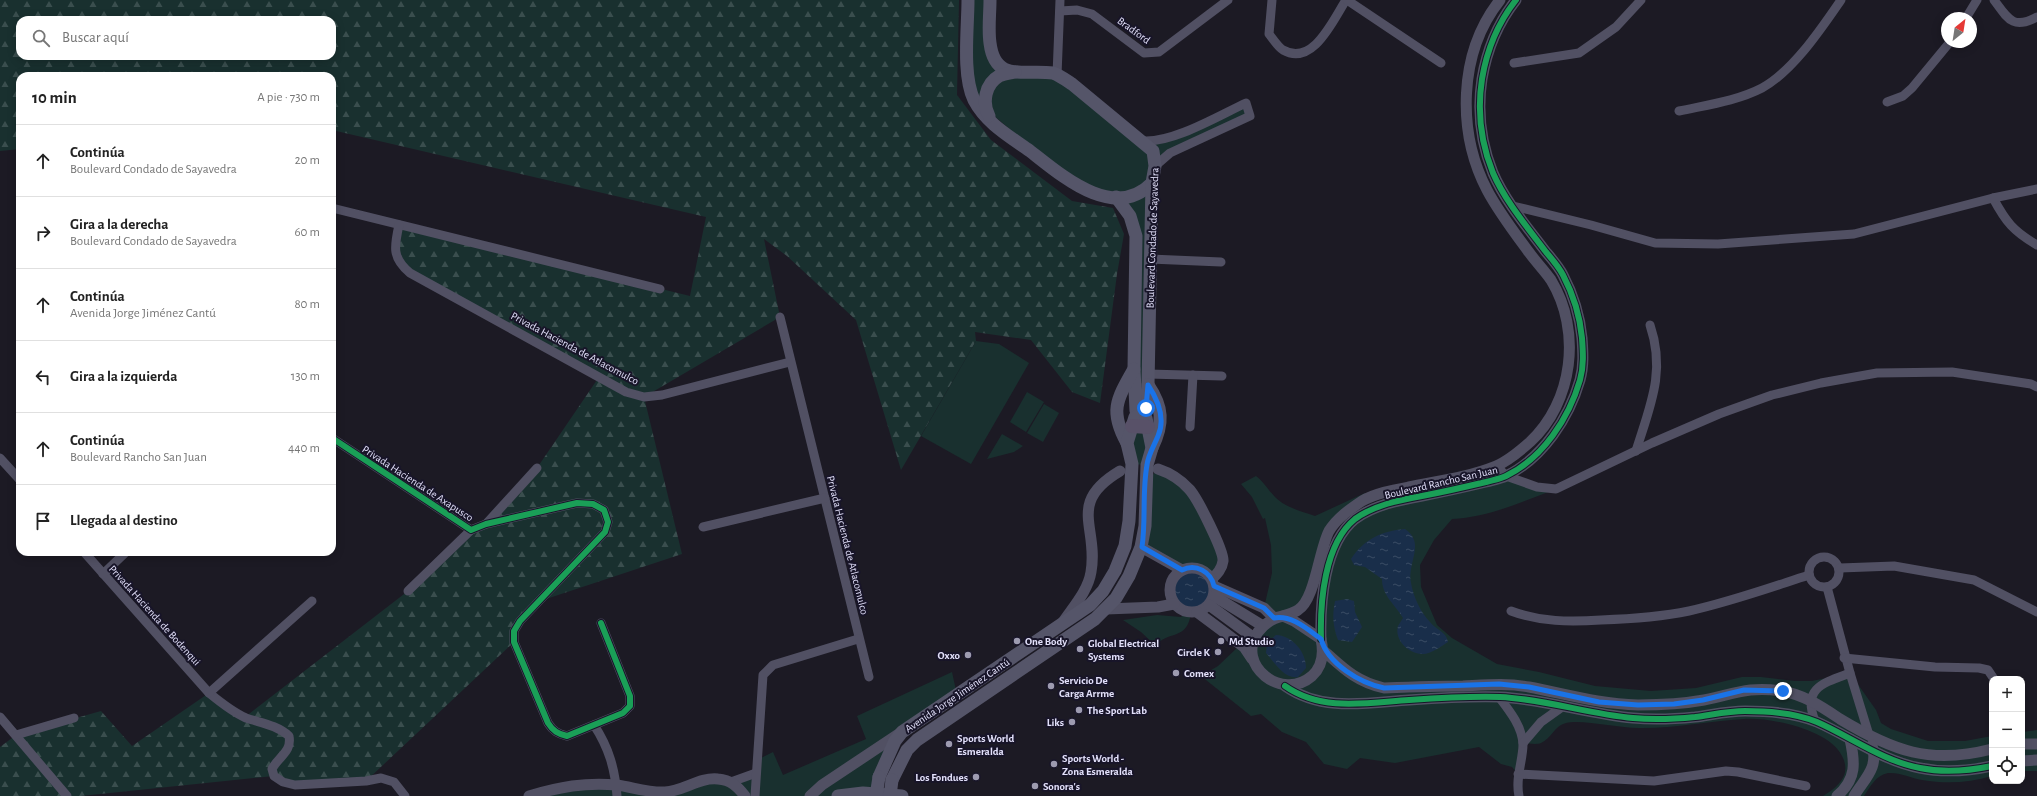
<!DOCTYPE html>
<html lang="es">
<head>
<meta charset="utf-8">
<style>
  body { margin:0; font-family:"Alegreya Sans",sans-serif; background:#f6f6f6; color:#222 }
  .controls { position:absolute; right:12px; bottom:12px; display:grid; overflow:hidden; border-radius:8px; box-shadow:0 2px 10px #0003 }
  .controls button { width:36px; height:36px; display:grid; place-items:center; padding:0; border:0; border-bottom:1px solid #e0e0e0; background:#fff; color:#222; font:20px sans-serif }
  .compass { position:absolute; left:1941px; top:12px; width:36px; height:36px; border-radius:50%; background:#fff; box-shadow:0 2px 10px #0003; rotate:30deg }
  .stop { position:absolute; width:12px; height:12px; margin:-9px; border:3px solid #1a73e8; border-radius:50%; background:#fff }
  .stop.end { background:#1a73e8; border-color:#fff; box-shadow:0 1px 4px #0008 }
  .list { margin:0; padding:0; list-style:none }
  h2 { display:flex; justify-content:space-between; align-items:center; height:52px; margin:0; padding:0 16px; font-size:17px }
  h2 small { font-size:13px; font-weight:400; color:#767676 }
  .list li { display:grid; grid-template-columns:26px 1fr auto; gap:12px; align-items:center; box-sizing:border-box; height:72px; padding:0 16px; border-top:1px solid #e0e0e0 }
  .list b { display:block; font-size:15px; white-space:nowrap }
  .list p { margin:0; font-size:13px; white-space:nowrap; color:#767676 }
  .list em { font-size:13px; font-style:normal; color:#767676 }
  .icon { flex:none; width:22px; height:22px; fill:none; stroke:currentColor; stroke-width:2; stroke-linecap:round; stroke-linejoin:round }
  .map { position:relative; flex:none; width:2037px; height:796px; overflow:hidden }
  .search { position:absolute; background:#fff; box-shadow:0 2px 10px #0003; left:16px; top:16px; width:320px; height:44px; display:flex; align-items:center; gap:10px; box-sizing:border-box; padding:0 14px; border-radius:12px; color:#767676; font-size:15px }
  .panel { position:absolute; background:#fff; box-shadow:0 2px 10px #0003; left:16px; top:72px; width:320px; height:484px; border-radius:12px }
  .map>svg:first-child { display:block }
  .forest { fill:url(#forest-firs); fill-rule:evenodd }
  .green { fill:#19302f }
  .water { fill:url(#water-ripples) }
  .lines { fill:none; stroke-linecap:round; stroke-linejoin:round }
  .minor { stroke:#515063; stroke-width:9 }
  .tertiary { stroke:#515063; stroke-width:11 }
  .secondary { stroke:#555569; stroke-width:13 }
  .primary { stroke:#585168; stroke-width:14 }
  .secondary-bridge { stroke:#555569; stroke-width:13 }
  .cycleway-casing { stroke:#181529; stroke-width:8 }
  .cycleway { stroke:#1a9f57; stroke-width:6 }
  .route { stroke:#1a73e8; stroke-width:5 }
  .poi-dot { fill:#9d9bb0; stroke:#181529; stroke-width:1.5 }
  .labels { text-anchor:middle; stroke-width:4; stroke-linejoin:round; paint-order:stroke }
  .street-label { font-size:11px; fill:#e3e1fb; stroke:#181529 }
  .poi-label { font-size:11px; font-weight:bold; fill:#e3e1fb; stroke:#181529; text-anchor:start }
</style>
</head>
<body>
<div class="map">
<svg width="2037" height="796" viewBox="0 0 2037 796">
  <defs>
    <pattern id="forest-firs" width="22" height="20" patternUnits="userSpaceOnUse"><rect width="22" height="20" fill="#19302f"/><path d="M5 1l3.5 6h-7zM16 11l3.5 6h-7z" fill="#3a4e4e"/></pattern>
    <pattern id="water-ripples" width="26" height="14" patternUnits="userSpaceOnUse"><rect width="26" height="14" fill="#192e4a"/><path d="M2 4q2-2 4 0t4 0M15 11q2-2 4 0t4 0" fill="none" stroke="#3a4c65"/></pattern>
  </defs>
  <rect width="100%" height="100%" fill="#1c1a24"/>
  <path class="forest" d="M0,0h959l-2,95 34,45 81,61 41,7 11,26 -7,40 -17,129 -28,-11 -41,-52 -56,-8 1,9 -75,129 -45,-150 -69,-64 -23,-17 16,78 -136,80 38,157 -145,48 -18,19 -5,21 -148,139 -71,4 -21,-9 -193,20h-81v-49l16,-12 85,-24 31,35 77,-53 36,24 163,-126 63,-61 15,-6 51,-56 62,-91 -199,-112 -1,-40 291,71 16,-79 -374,-87v-54h-312v73l-20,2zM20,20h312v36h-312z"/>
  <g class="green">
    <path d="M968,0h22l6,65 58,8 99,69 93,-39 4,13 -80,37 -15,13 -7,219 -12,22v-171l-15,-35 -45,-16 -102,-86z"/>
    <path d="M976,341l23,3 30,19 -58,101 -50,-28z"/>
    <path d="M1027,392l17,10 -18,30 -16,-10z"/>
    <path d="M1044,404l15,9 -16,29 -16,-9z"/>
    <path d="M1148,427l-1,38 -15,-1 -3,-29z"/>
    <path d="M1002,434l21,12 -9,6 -27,7z"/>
    <path d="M1158,469l22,11 40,68 -1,23 -7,8 -7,-8 -6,-3h-14l-44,-21 4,-63z"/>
    <path d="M1256,476c8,6 12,14 19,21 11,11 26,14 40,19l50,-23v6l-36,32 -21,68 -24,17 37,23 5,-67 29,-52 23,-13 128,-31 50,13c-35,13 -66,28 -104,30l-18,21 -14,25 1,22 16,38 15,13 45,26 42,8 56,14 56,5 45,-3 46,-11h19l34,4h17l38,-8 26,37 5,13 10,6 37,12h37l27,-5v40c-23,7 -46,8 -70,4 -11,-2 -23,-8 -34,-7 -12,2 -18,14 -24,23h-41c15,-9 29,-21 19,-40 -12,-26 -71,-39 -98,-37 -34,2 -68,9 -102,9 -21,1 -59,-9 -76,-5 -12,3 -15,16 -25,20 -5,2 -13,0 -18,0l-5,31 -6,-7 -11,-3 -22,-17 -84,16 -35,-5 -13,11 -23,-5 -18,-22 -24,-10 -21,-18 -10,2 -50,-40 17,-10 21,-20 12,2 23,-30 -10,-10 8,-35 -1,-28 -6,-27 -2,1 -11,-22 -11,-13z"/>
    <path d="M1187,612h4c-3,30 -25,18 -35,34l-15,-14 -18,-12 34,-5 24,2z"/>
    <path d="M952,672l5,23 -55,37 -26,64h-347l38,-11 95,8 31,-9 38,-2 25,-9 1,-13 16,-8 10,23 83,-36 -9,-23z"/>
    <path d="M2037,730v41h-15v-39z"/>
  </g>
  <g class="water">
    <path d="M1405,529c21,14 2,33 6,54 2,13 10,30 19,39 6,8 16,9 18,20 -6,4 -19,13 -26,12 -13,0 -28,-14 -24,-28 1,-2 4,-6 5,-8 -8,-14 -21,-22 -21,-39l-17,-12 -11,-2 -3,-6c13,-20 31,-28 54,-30z"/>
    <circle cx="1192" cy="590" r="22"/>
    <path d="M1347,599l7,2 1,11 7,15 -10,15 -14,-2c-5,-13 -6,-25 -3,-39z"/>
    <path d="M1276,635c17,1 30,17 30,33l-8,9c-14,2 -23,-14 -32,-24l1,-10z"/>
  </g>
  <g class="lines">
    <g class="minor">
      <path d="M1272,0l-3,34c4,5 9,13 14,16 30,17 50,-30 63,-50"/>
      <path d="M1347,0l94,63"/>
      <path d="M1994,0c14,19 19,30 43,17"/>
      <path d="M1060,11l17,-1 15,4 52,39 15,-1 69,-52"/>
      <path d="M1966,18l11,-18"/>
      <path d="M1514,63l65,-10 37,-26 25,-27"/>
      <path d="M1057,75l3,-75"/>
      <path d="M1887,102l16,-6 9,-8 38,-46"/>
      <path d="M1679,111c27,-6 58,-10 83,-23 31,-17 59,-59 79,-88"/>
      <path d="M1143,141c30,2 75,-25 103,-38l4,13 -80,37 -15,13"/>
      <path d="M1993,198c13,24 20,33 44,47"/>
      <path d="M1513,206l78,19 64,18 63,1 136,-10 139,-36 44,-9"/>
      <path d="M332,208l328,81"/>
      <path d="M399,225c-5,22 -7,33 11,48l216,119 18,5 18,-2 128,-33"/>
      <path d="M1150,259l71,3"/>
      <path d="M780,317l89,360"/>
      <path d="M1148,374l74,2"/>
      <path d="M1190,427l3,-52"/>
      <path d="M332,438l139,92 15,-6 91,-21 16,1 11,6 4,12 -3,10 -85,89 -6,10v11l34,81c5,8 10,11 19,13l56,-23 7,-7v-10l-29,-73"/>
      <path d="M1636,451c14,-45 30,-79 14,-126"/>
      <path d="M0,458l20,22"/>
      <path d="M1497,466l9,10 31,11 19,2 96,-46 67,-29 53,-19 49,-12 56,-10 75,-1 79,12 6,3"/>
      <path d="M486,524l51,-56"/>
      <path d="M703,527l122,-29"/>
      <path d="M84,552l125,141c11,9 23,19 37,25 15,5 31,7 43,18 3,16 -10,20 -17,33l2,7 9,6 12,3 71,-4 15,-3 13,4 11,14"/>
      <circle cx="1824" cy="572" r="15"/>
      <path d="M1840,568l54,-2 80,14 63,32"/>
      <path d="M103,574l23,-22"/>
      <path d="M1827,587l23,86"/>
      <path d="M408,591l63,-61"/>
      <path d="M1511,611c29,11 59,11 90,9 29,-1 59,-3 88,-9 41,-9 80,-23 120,-36"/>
      <path d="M1844,658l91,9 44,1 9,2 6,9"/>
      <path d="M209,693l103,-92"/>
      <path d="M1499,697c10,13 23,29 24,47 0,17 -8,34 -4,52"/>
      <path d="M0,717l67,79"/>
      <path d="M1815,721c-13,-33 8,-38 35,-48l19,62"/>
      <path d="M594,725c15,23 21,44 23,71"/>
      <path d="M16,735l58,-17"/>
      <path d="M1523,743l18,-21 21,-15"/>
      <path d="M1518,774l136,7 72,-10 12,1 68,14"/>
      <path d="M731,782l25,-9"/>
      <path d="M755,796l8,-121 10,-10 85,-26"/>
    </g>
    <g class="tertiary">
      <path d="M1158,469c12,4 22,10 31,20 8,8 35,62 34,72 -1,8 -6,13 -11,18"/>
      <path d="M1141,547l41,23"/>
      <circle cx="1192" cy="590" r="22"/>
      <path d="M1214,586l50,22 10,10"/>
      <path d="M1214,596l49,30"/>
      <path d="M1209,605l45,33"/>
      <path d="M1106,609l52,-2 16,-3"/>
      <path d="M1197,612l47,35 8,12"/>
      <path d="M1283,616c5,-2 11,-3 15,-6 17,-10 21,-60 31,-79 8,-13 21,-22 33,-30 14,-8 31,-11 47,-14 29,-6 60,-10 87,-21 12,-5 25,-16 34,-24 43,-40 52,-111 21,-162 -7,-10 -16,-19 -23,-29 -14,-19 -30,-40 -41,-61 -30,-58 -29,-137 13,-190"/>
      <path d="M1283,616l11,5 27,18c3,14 2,27 -9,37 -30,26 -77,-11 -54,-44 7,-9 14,-14 25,-16z"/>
      <path d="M1063,622c10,-15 25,-31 28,-50 8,-45 -25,-69 29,-101"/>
      <path d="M1321,639c-1,-36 3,-95 34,-120 19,-14 45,-19 67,-23 21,-4 43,-9 64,-14 7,-2 14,-3 20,-6 37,-18 63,-58 74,-96 4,-14 3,-28 2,-42 -2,-21 -9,-44 -19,-63 -4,-8 -11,-16 -17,-23 -18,-24 -41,-51 -53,-79 -12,-30 -16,-62 -11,-94 5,-30 15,-55 34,-79"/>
      <path d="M1324,651c20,18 33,31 60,37 26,-1 53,-2 79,-2 22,-1 44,-3 66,1 37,7 70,17 109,18 21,0 44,-1 66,-5 30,-6 45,-14 77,-9 22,3 41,16 59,28 53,32 90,46 152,30"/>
      <path d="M1285,686c37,26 81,17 124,14 29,-2 61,-4 91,-3 45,2 88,17 133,21 20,2 42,1 62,-1 16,-2 33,-6 50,-6 23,0 51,2 72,11 34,15 66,39 103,46 24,5 48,3 72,-2"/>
      <path d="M2022,744h15"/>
      <path d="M2022,761l15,-1"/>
      <path d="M529,796c30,-9 56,-14 88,-11 15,2 32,8 48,7 19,-1 34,-15 53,-13 13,1 19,7 27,17"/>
      <path d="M810,796l12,-11 78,-52"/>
      <path d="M1837,796c20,-17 18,-34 13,-57"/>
      <path d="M1854,796c11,-18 25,-28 18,-51"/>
    </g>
    <g class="secondary">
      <path d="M968,0c0,28 -6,75 6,100 12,23 35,36 56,51 32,25 84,71 122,32"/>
      <path d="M990,0c0,14 -2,29 0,43 5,40 34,26 63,30 6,2 13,7 19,11l81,67 2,15 -3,17 -4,202 -3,27"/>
      <path d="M989,116c-7,-13 -4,-32 10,-40 4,-2 11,-3 16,-4"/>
      <path d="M1116,197l14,19 6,20 -2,133 2,42"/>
      <path d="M1148,385c15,22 16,38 4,63"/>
      <path d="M1127,443c-18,-32 -10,-44 7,-74"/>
      <path d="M879,777l16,-36 7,-9 188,-127 13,-14 12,-20 10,-25 4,-25 3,-57 -5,-21 8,-26"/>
      <path d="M892,780l15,-30 10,-10 178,-121 21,-21 13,-22 12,-29 4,-21 2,-61 5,-17 -6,-30"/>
      <path d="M838,796l25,-3 39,3"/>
    </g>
    <path class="primary" d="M1132,426l16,1"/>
    <g class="secondary-bridge">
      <path d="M876,796l3,-19"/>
      <path d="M890,796l2,-16"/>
    </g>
    <defs>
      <g id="cycleway">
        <path d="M332,438l139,92 15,-6 91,-21 16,1 11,6 4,12 -3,10 -85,89 -6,10v11l34,81c5,8 10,11 19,13l56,-23 7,-7v-10l-29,-73"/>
        <path d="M1321,639c-1,-36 3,-95 34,-120 19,-14 45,-19 67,-23 21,-4 43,-9 64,-14 7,-2 14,-3 20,-6 37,-18 63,-58 74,-96 4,-14 3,-28 2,-42 -2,-21 -9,-44 -19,-63 -4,-8 -11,-16 -17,-23 -18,-24 -41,-51 -53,-79 -12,-30 -16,-62 -11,-94 5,-30 15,-55 34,-79"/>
        <path d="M1285,686c37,26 81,17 124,14 29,-2 61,-4 91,-3 45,2 88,17 133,21 20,2 42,1 62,-1 16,-2 33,-6 50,-6 23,0 51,2 72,11 34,15 66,39 103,46 24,5 48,3 72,-2"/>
      </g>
    </defs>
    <use href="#cycleway" class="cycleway-casing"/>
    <use href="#cycleway" class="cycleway"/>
  </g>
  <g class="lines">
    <path class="route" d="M1146,408l2,-23c10,15 18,33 10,51 -4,10 -10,19 -11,29 -5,27 -1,55 -5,82l40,23c14,-7 29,2 32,16l50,22 10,10c18,-3 33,11 47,21 7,25 39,44 63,49l115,-4 30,3 70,15 39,3 36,-1 29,-4 41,-10 39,1"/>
  </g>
  <g class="poi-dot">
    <circle cx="1017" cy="641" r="4"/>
    <circle cx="1221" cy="641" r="4"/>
    <circle cx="1080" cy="649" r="4"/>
    <circle cx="1218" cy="652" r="4"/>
    <circle cx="968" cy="655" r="4"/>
    <circle cx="1176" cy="673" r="4"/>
    <circle cx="1051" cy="686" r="4"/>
    <circle cx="1079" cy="710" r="4"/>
    <circle cx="1072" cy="722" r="4"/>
    <circle cx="949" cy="744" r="4"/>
    <circle cx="1054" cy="764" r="4"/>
    <circle cx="976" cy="777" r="4"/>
    <circle cx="1035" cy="786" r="4"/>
  </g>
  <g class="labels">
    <g class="street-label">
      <text transform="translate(1134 30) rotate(36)" y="4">Bradford</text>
      <text transform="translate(1152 238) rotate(-88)" y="4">Boulevard Condado de Sayavedra</text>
      <text transform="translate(575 348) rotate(28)" y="4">Privada Hacienda de Atlacomulco</text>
      <text transform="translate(1441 482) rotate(-13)" y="4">Boulevard Rancho San Juan</text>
      <text transform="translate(418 483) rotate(33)" y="4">Privada Hacienda de Axapusco</text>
      <text transform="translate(848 545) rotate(76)" y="4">Privada Hacienda de Atlacomulco</text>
      <text transform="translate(155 615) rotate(48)" y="4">Privada Hacienda de Bodenqui</text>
      <text transform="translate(957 695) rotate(-34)" y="4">Avenida Jorge Jiménez Cantú</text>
    </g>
    <g class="poi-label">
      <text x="1025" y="645">One Body</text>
      <text x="1229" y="645">Md Studio</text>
      <text x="1088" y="647">Global Electrical<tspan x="1088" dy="13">Systems</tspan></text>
      <text x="1210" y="656" text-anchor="end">Circle K</text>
      <text x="960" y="659" text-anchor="end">Oxxo</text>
      <text x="1184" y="677">Comex</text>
      <text x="1059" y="684">Servicio De<tspan x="1059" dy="13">Carga Arrme</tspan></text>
      <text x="1087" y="714">The Sport Lab</text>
      <text x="1064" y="726" text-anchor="end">Liks</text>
      <text x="957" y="742">Sports World<tspan x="957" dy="13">Esmeralda</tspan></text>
      <text x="1062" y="762">Sports World -<tspan x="1062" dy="13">Zona Esmeralda</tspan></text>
      <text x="968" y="781" text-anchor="end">Los Fondues</text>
      <text x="1043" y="790">Sonora's</text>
    </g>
  </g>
</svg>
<div class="controls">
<button>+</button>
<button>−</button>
<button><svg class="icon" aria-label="locate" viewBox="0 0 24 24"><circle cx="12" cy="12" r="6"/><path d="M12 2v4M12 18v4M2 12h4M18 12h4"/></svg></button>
</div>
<svg class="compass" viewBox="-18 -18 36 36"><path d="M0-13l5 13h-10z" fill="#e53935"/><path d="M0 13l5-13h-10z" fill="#767676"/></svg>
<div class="stop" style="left:1146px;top:408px"></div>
<div class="stop end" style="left:1783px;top:691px"></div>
<div class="search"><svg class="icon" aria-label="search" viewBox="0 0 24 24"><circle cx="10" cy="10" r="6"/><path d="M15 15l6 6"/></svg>Buscar aquí</div>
<section class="panel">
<h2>10 min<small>A pie · 730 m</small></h2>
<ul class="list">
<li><svg class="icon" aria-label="ahead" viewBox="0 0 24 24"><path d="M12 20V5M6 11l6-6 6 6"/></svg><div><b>Continúa</b><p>Boulevard Condado de Sayavedra</p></div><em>20 m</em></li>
<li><svg class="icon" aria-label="right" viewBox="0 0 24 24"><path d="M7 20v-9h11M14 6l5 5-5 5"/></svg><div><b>Gira a la derecha</b><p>Boulevard Condado de Sayavedra</p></div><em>60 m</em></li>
<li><svg class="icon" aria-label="ahead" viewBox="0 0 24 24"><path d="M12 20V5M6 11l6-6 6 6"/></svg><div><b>Continúa</b><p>Avenida Jorge Jiménez Cantú</p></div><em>80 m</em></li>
<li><svg class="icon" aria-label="left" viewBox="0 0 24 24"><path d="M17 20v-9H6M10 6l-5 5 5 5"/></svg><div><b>Gira a la izquierda</b></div><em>130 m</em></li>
<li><svg class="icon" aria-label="ahead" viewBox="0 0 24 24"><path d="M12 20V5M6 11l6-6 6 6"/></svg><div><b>Continúa</b><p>Boulevard Rancho San Juan</p></div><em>440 m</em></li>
<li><svg class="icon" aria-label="arrive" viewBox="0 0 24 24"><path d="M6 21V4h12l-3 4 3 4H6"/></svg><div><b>Llegada al destino</b></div></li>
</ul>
</section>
</div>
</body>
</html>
